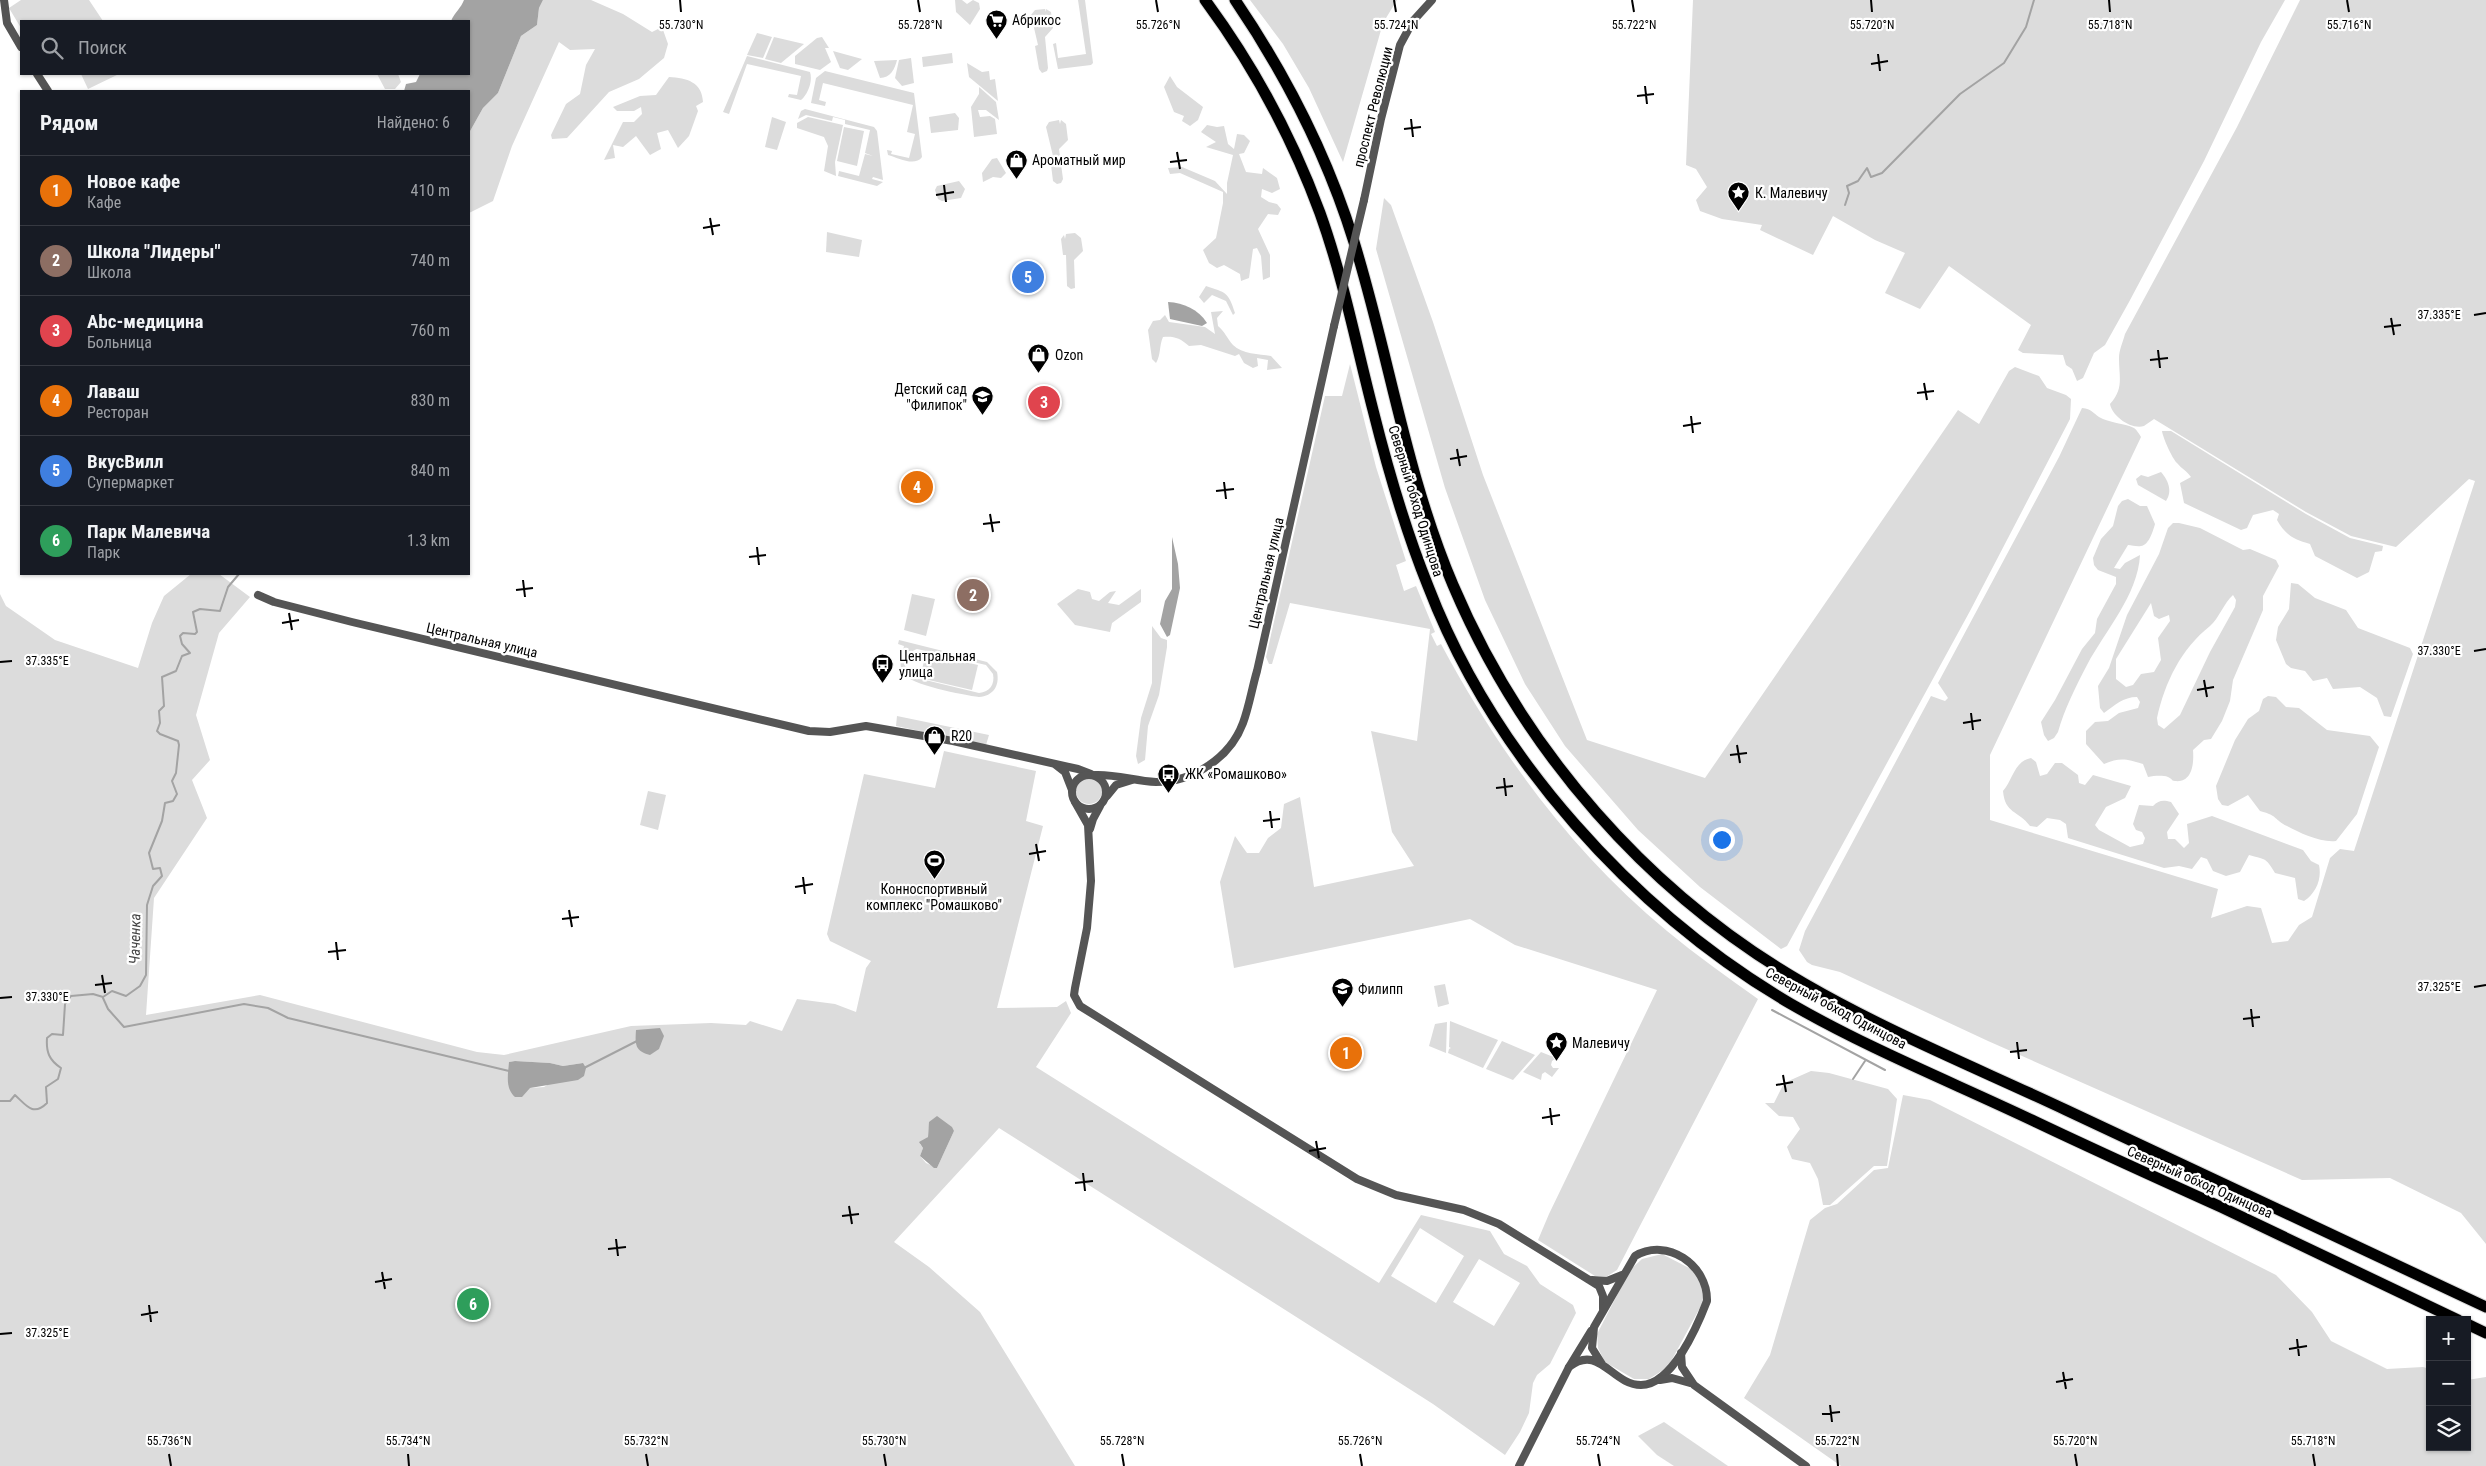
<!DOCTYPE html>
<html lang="ru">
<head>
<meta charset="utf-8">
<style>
  body { margin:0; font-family:"Roboto Condensed",sans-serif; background:#20242c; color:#f1f3f6 }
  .controls { position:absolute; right:15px; bottom:15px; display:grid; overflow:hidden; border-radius:0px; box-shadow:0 1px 4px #0004 }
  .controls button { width:45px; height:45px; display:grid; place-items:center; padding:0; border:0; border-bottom:1px solid #363941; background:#171b24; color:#f1f3f6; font:25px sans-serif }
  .you { position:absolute; left:1721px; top:839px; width:18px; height:18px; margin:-12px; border:4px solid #fff; border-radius:50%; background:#1a73e8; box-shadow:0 0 0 8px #1a73e833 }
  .badge { display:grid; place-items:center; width:32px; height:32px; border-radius:50%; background:#2563eb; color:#fff; font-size:16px; font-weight:700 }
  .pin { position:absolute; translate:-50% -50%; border:2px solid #fff; box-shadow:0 1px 5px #0006 }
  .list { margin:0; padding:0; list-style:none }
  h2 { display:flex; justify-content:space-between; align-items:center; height:65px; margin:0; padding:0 20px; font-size:21px }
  h2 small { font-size:16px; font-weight:400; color:#9ea1a6 }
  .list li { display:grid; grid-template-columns:32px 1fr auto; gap:15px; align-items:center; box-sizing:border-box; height:70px; padding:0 20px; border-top:1px solid #363941 }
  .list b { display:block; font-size:19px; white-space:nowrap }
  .list p { margin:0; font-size:16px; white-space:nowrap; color:#9ea1a6 }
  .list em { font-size:16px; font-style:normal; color:#9ea1a6 }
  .icon { flex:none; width:28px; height:28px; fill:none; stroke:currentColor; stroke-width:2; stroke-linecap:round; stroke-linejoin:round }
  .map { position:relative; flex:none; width:2486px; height:1466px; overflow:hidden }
  .search { position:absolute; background:#171b24; box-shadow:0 1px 4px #0004; left:20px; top:20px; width:450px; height:55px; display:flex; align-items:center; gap:12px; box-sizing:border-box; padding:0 18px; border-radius:0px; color:#9ea1a6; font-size:19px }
  .panel { position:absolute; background:#171b24; box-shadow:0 1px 4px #0004; left:20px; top:90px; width:450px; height:485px; border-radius:0px }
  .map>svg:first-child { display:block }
  .green { fill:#dcdcdc; fill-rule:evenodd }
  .water { fill:#a3a3a3 }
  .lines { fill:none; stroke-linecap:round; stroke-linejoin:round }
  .stream { stroke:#a3a3a3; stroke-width:2 }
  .highway-casing { stroke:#dbdbdb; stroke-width:13 }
  .minor { stroke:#555; stroke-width:8 }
  .highway { stroke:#000; stroke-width:11 }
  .minor-bridge { stroke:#555; stroke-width:8 }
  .ticks { fill:none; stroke:#000; stroke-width:2 }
  .labels { text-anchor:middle; stroke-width:4.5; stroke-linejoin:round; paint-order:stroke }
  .poi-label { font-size:14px; fill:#000; stroke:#fff; text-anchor:start }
  .street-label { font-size:14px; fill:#000; stroke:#fff }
  .water-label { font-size:15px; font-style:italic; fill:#444; stroke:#fff }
  .ticks-label { font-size:12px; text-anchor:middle; fill:#000; stroke:#fff; stroke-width:4.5; stroke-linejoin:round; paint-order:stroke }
</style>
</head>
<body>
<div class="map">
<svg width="2486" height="1466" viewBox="0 0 2486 1466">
  <rect width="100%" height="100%" fill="#fff"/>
  <g class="green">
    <path d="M21,0h68l14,21h-82v7l-12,-20z"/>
    <path d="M543,0h48l32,14 29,18 10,-5 6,17 -4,14 -25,21 -30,13 -42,46 -15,1 -1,-4 15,-31 14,-10 6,-29 9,-16 -25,1 -11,-8 -47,104 -19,55 -24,12v-80l14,-25 15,-15 23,-57 16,-11 2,-17z"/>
    <path d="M955,0h7l5,4 6,-4 6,3 1,6 -10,16 -14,-13z"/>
    <path d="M1078,0h7l8,63 -2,2 -33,4 -5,-25 3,-1 2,15 28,-4z"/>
    <path d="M1250,0h147l-14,23 -40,139 -34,-74 -26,-44z"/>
    <path d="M1693,0h592l-24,42 -57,119 -75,141 -24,43 -11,8 -11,25 -6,3 -5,-12 -6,-4 -3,-10 -40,-2 -5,-3 13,-25 -82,-59 -29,43 -35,-16 20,-40 -30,-13 -42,-24 -20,39 -53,-25 2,-5 -40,-6 -22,-8 -4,-11 11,-13 -11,-18 -10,-4z"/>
    <path d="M2300,0h186v1244l-25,-31 -71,-35 -88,2 -314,-139 -148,-69 -28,-7 -5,-3 -8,-12 6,-19 126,-235 14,5 3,-3 -10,-15 121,-226 23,-49c10,1 11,5 17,9 10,6 25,6 35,11 3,2 5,6 7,9l-151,318v65l228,69 -7,29 36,-12 14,2 11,35 16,-2 11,-16 13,-8 18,-59 10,-9 14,2 121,-370 -6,-2 -73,68 -45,-11 -45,-24 -152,-93c-3,2 -7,5 -10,7 -13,4 -32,-10 -34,-22 14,-16 9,-26 9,-46 0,-8 4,-16 6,-24l112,-207z"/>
    <path d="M1045,9v3l1,-3 5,3 2,16 -8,9 3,31 -1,3 -5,2 -3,-4 -4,-23 3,-1 -7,-30 4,-5z"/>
    <path d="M757,33l15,4 -9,21 -16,-3z"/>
    <path d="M774,37l30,7 -23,19 -16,-4z"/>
    <path d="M817,38l5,-1 7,11h-4l6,14 -11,8 -25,-6v-8z"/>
    <path d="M833,51l29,8 -14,11 -8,-2z"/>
    <path d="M952,53l1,10 -30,4 -1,-10z"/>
    <path d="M747,56l63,16c3,9 -2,22 -9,28l-13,-3 1,-3 8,1 4,-19 -54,-12 -18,50 -6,-2z"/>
    <path d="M911,58l3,25 -12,3 -7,-8 4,-18z"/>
    <path d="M897,60c-2,9 -7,18 -17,18l-6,-17z"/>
    <path d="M967,63l15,9 7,-1 1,9 5,-1 3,22 -29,-24z"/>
    <path d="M825,71l89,22 8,64c-7,10 -24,1 -34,-2l-1,-5 5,1 -1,3 18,4 6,-24 -8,-2 6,-27 -90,-22 -4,17 7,2 -1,4 -14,-3 5,-25z"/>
    <path d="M81,74h38l-31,15z"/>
    <path d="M377,74h21l3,8 -6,7h-10z"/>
    <path d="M1170,76l7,11 26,20 -5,13 -8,6 -8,-5 2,-5 -10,-4 -10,-25z"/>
    <path d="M669,77c18,1 33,5 34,25l-7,4 2,5 -9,25 -11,12 -10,-18 -11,3 4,16 -11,6 -14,-19 -13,11 -10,-2 2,13 -11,2 19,-38h11l8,-8 -1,-7 -7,4h-17l-4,-4 27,-11 16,-1z"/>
    <path d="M979,87l17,15 3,18 -13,-10h-8l2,7 10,-1 5,3 2,15 -23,3 -3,-30 8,-13z"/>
    <path d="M805,109l69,18 3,4 6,49 -10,-3 -1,2 11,3 -6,4 -39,-10 1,-5 20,5 6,-22 8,2 -8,-3 5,-23 -25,-6v-4l-12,-3 -1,4 -26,-6 -8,4 3,-8z"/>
    <path d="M955,113l4,5 -1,12 -27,3 -2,-16z"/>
    <path d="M772,117l14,5 -9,28 -12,-3z"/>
    <path d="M808,117l35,8 -8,37 1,14 -12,-5 4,-25 -4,-9 -27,-9v-5z"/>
    <path d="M1059,120l1,4 1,-4 5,4 2,16 -9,9 4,30 -2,4 -4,1 -4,-3 -3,-24 3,-1 -7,-29 3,-5z"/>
    <path d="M1207,125l10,2 7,-1 4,18 6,5 3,-15 7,1 6,6 -6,12 -5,1 7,18 16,2 1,-6 14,10 3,11 -8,4 -10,-4 -1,8 8,5 8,2 4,5 -3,6 -10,-1 -10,15 12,26v22l-7,3 -2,-24 -4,-8 -4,1 -4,29 -8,3 -1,-7 -16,-9 -7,3 -8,-5 -6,-13 13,-12 7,-35v-11l-43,-19 -10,1 -2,-6 14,-1 33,14 12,13v-11l6,-28 -27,-8 10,-5 -15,-10z"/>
    <path d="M844,127l20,4 -7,35 -20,-5z"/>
    <path d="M997,158l9,15 -5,5 -8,-1 -10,5 -1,-9 10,-14z"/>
    <path d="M959,181l6,8 -4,9 -19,3 -4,-2 -3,-9 2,-4z"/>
    <path d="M1384,198l7,7 42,117 50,153 104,265 118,38 253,-368 21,14 30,-53 6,-4 24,9 8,12 19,7 5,4 -1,20 -100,192 -183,335 -6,3 -81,-62 -62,-57 -73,-84 -40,-62 -40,-84 -40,-112 -69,-239z"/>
    <path d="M827,232l35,8 -3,17 -33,-5z"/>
    <path d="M1075,233l6,5 2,13 -9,9 1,28 -4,1 -4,-3 -1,-31h-3l-2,-16 3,-4 1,4 1,-5z"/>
    <path d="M1206,286c20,7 22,5 29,27l-2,2 -7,-14 -14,-6 -8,8 -5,-6z"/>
    <path d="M1223,311l-6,7 1,8c7,6 9,12 15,19 9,9 26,9 38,11l11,12 -15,2 1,-10 -11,-2 1,8 -5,2 -9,-5 -5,-9 -4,2 -34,-11 -12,1c-9,-8 -15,-10 -26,-9 -4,9 -2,18 -7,26l-4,-4 -4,-29 5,-9 7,-1 5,-5 4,7 36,5 10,7 -4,-22z"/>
    <path d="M1350,364l26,103 30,94 -10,4 8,26 12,-5 19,46 -4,2 6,12 4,-2c59,110 129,206 226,287 29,24 60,46 91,68l-141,271 -11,7 -11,-1 -57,-36 11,-26 108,-224 -142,-45 -45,-26 -236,49 -14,-86 15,-46 12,17h12l9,-15 13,-10 3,-24 16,-7 14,90 100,-21 -22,-34 -21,-101 46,10 13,-112 -140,-26 -18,61h-3l-3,-7 59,-261h17z"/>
    <path d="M2162,431h9l135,83 44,24 33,8 -1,5 -7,1 -6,20 -12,6 -42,-22 -5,-12c-16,-5 -24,-8 -33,-24l2,-6 -6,-4 -20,5 -6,13 -6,2 -57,-27 -4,-20 11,-6c-4,-6 -9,-8 -14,-14 -5,-5 -14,-25 -15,-32z"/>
    <path d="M2161,472c7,8 12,19 5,29l-28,-16 -2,-6 5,-4 7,2z"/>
    <path d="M2128,499l12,7h7l8,18c-2,7 -6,21 -14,22 -4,1 -9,-1 -13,-1l-14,23 6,1 5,-6 15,-8c-2,40 -35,76 -53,110 -11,21 -23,45 -29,67l-4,6 -6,3 -4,-6 -3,-13 14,-22 27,-51 13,-16 2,-14 19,-35v-7l-18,-7 -4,-5 -1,-7 8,-19 12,-13 5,-20 4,-5z"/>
    <path d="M2173,523h6l21,5 43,22 7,-1 26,11 3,6 -16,30v14l-30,70 -3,21 -8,20 -11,18 -7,1 -11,10c1,12 0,33 -18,31 -5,-1 -1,-1 -7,-4 -6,-2 -14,-1 -20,0l-5,-13c-16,-5 -23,-7 -39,0l-18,-20v-13l9,-9 13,-1 11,-8 19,-5 2,-6 -3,-5c-14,0 -22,8 -33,16l-4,-5 -2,-22 11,-18 18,-53 32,-61 9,-26zM2233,595l3,5 -1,7 -25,45 -30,63 -16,14 -6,-4 -1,-7c8,-36 24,-69 53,-92 9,-8 14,-23 23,-31zM2151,603l3,13 5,3 10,-4 1,6 -12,17 3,22 -7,12 -13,2 -8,11 -7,2 -10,-8v-20z"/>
    <path d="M191,574h28l31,23 -31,36 -23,82 14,45 -18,20 15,38 -53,80 -8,117 114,-20 217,57 27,3 127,-29 80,-3 35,2 4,-4 32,10 15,-32 38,5 21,8 10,-44 5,-7 -41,-20 -3,-7 37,-160 71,14 9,-37 92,20 -10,50 17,5 -46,182 60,-1 9,-6 5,12 -35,54 343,216 42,-68 69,16 14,23 23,12 13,18 33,21 3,8 -26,51 -13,11 -4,8 -4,30 -9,19 -15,23 -72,-51 -434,-276 -105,114 35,25 51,45 95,154h-1075v-872l6,12 49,34 83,28 14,-45 12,-27zM515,1061l35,2 13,3 20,-3 -39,24 -14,1 -21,-26zM929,1126l25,5 -17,37 -11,-5 -6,-7 3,-8 -3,-4 8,-7zM1420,1228l44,28 -28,47 -45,-27zM1479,1259l41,24 -26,43 -41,-24z"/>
    <path d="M2291,583l7,1 17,14 31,12 12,18 52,20 3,6 -22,63 -7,-1 -7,-18 -17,-11 -27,2 -6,-11 -14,3 -8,-10 -14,-3 -5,-4 -10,-24 2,-13 11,-18z"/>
    <path d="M1078,589l12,3 2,7 7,2 11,-9 6,-1 -8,12 11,2 22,-16v13l-29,21 -2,9 -35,-7 -18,-21z"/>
    <path d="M912,594l23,5 -9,37 -22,-6z"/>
    <path d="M1152,626l9,12 6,2v7l-8,48 -11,31 -3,34 -7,4 -2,-8 5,-38 11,-35z"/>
    <path d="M899,640l88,22 10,10c3,14 -4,24 -18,25 -15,-2 -70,-12 -76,-24 -5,-9 -1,-18 1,-27l-6,-2zM917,649l69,16 7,9c2,10 -3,18 -14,19l-66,-16c-12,-8 -10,-23 4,-28z"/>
    <path d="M926,653l52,12 -6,25 -52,-12z"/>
    <path d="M2268,696l8,1 10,10 13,1 28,22 43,6 9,11 -22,67 -21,27c-15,2 -36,-8 -49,-15 -13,-6 -8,-10 -27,-15l-12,-16 -20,11 -6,-1 -4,-6 -2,-13 19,-46 13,-21 11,-8 4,-12z"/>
    <path d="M897,716l92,19 -3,10 -90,-19z"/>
    <path d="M2031,758l5,4 4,14 7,-2 8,-11h7l16,12 1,8 6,2 8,-10 38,11 -6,12 -19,9 -11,18 4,5 31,17 13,-3 2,-6 -3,-6 -6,-2 -3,-6 6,-19 14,1c6,-6 10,-6 18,-4l8,12 -12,18 1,7h7l9,9 5,-5 -2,-19 25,-8 91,34 8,11 8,4c3,14 -3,28 -15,36l-6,-2 -3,-21 -20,-5c-10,-17 -10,-13 -26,-18l-9,17 -14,4 -13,-5 -6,-12 -6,-2 -9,12 -13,-3 -15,2 -96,-30 -2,-14 -6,-4 -13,-2 -10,9 -7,-1c-12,-16 -25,-12 -27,-35 10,-11 11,-30 28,-33z"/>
    <circle cx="1089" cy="791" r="13"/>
    <path d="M648,791l18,4 -8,35 -18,-5z"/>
    <path d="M1445,984l4,20 -11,3 -4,-21z"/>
    <path d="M1450,1021l48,19 -15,28 -35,-15 1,-4 2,-1 -2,-1z"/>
    <path d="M1447,1022l-1,31 -17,-7 6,-22z"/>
    <path d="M1502,1041l33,14 -22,25 -27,-11z"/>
    <path d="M1541,1052l15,6 -4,3 -1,4 2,3h6l-7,9 -7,-5 -3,2 -1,6 -18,-8z"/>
    <path d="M1811,1071l18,2 59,16 9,10 -10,67h-13l-44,39h-7l-5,-26 -8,-16 -18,-4 -5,-12 13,-18 -7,-12 -14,-1 -14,-13h9l10,-20z"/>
    <path d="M1903,1095l27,5 346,175 36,37 19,29 56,28 36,-2 7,2v78h37v-67l19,-3v89h-645l-97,-68 26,-43 40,-135 15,-12 12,-4 37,-34 14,-2z"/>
    <path d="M1662,1254l29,15 6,6 7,14 -1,13 -35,65 -19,12h-15l-29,-17 -7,-14 -1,-14 33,-64 12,-11z"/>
    <path d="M1664,1422l64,44h-54l-17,-11 -19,-19z"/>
  </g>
  <g class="water">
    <path d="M464,0h79l-4,8 -2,17 -16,11 -23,57 -15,15 -14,25v-42h-65l2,-7 10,-2 4,-8h49v-53h-18c4,-9 10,-13 13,-21z"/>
    <path d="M1168,302c16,1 30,7 39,21l-5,3 -32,-7z"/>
    <path d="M1172,537l6,27 2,24 -10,47 -3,2 -7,-13 5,-23 7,-12z"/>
    <path d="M660,1028l4,8 -5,13 -9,6c-15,-4 -15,-10 -14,-25z"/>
    <path d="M515,1061l35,2 13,3 20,-3 3,5 -2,8 -6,4 -48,8 -8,9h-7c-10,-9 -7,-22 -6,-35z"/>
    <path d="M937,1116l15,11 2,4 -17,37h-3l-14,-12 3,-8 -4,-6 9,-5 1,-15z"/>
  </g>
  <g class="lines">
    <g class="stream">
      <path d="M1845,205l4,-12 -2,-7 11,-5 9,-13 4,9 11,-4 78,-79 44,-31 22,-36 8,-27"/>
      <path d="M103,998l5,11 16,18 120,-23 24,4 20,10 221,53"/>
      <path d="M1772,1010l113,60"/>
      <path d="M584,1068l53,-27"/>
      <path d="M1853,1079l12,-18"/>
      <path d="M0,1101h10l5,-6c11,10 18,22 32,8l-1,-16 12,-8 3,-11c-12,-8 -15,-16 -14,-30l5,-4 11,1 2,-31 6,-8 22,-2 10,3 9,-6 14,5 14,-10 6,-11 1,-70 6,-19 9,-10 -2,-8 -7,1 -4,-16 13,-32 3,-18 8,-2 4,-7 -5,-13 4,-8 3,-28 -1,-4 -18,-7 -3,-3 3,-8 -1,-12 5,-5 -2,-29 14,-6 6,-15 8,-3 -8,-9 -2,-8 3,-3 12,1 2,-2 -4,-20 7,-3 20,2 8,-24 11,-13"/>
    </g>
    <defs>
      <g id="highway">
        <path d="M1205,0c48,65 87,137 115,213 23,64 36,131 53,197 15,60 32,119 55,176 65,170 206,326 363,418 78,45 163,79 245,118 61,29 123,57 185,85 79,37 158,76 237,113"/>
        <path d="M1235,0c51,75 92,155 119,242 35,113 52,233 99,343 70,165 195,309 352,399 83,48 174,85 261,126 140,66 280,131 420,197"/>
        <path d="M2467,1324l19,9"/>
      </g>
    </defs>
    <use href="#highway" class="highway-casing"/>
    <g class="minor">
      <path d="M4,0l3,23 14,24"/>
      <path d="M37,74l11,17"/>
      <path d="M1364,200l17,-81 19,-74 13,-24 19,-21"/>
      <path d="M258,595l16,7 78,20 457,109 21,1 36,-6 87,15 125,28 13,5"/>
      <path d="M1056,765l9,7 7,18"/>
      <circle cx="1089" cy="792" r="17"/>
      <path d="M1095,775c21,-1 40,6 61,7 37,0 74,-24 87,-59 6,-16 9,-35 14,-52l77,-345"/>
      <path d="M1107,796l9,-11 16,-5"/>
      <path d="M1075,802l13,23 3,56 -4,47 -12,60 -1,7 6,11 277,173 39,16 68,15 35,14 100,62 4,10v13"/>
      <path d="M1090,829l3,-10 7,-13"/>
      <path d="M1592,1280l15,1 15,-6"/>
      <path d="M1681,1353l1,14 12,18 112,81"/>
      <path d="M1569,1367c30,-24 43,18 72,18 31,0 56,-58 66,-84 1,-36 -40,-64 -72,-45l-41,71 -2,21 10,16"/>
      <path d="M1660,1380l12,-2 18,5"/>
      <path d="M1519,1466l50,-99 22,-36"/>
    </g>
    <use href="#highway" class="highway"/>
    <path class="minor-bridge" d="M1334,326l30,-126"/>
  </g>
  <path class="ticks" d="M680,0l1,12M918,0l2,12M1156,0l2,12M1394,0l2,12M1632,0l2,12M1871,0l1,12M2109,0l1,12M2347,0l2,12M1878,54l2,17M1871,64l17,-3M1645,86l2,18M1637,96l17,-2M1411,119l2,18M1404,129l17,-2M1177,152l3,17M1170,162l17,-2M944,185l2,17M936,195l18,-3M710,218l3,17M703,228l17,-3M2474,315l12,-2M2391,318l3,17M2384,327l17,-2M2158,350l2,18M2150,360l18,-2M1924,383l3,17M1917,393l17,-2M1691,416l2,17M1683,426l18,-3M1457,449l3,17M1450,459l17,-3M1224,482l2,17M1216,491l18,-2M990,514l3,18M983,524l17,-2M757,547l2,18M749,557l17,-2M523,580l2,17M516,590l17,-2M289,613l3,17M282,623l17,-3M2474,651l12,-2M0,662l12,-1M2204,680l3,17M2197,690l17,-3M1971,713l2,17M1963,723l18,-3M1737,745l3,18M1730,755l17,-2M1504,778l2,18M1496,788l17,-2M1270,811l2,17M1263,821l17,-2M1036,844l3,17M1029,854l17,-3M803,877l2,17M795,887l18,-3M569,910l3,17M562,919l17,-2M336,942l2,18M328,952l18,-2M102,975l3,18M95,985l17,-2M2474,987l12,-2M0,998l12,-1M2251,1009l2,18M2243,1019l17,-2M2017,1042l2,17M2010,1052l17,-2M1783,1075l3,17M1776,1085l17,-3M1550,1108l2,17M1542,1118l18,-3M1316,1141l3,17M1309,1151l17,-3M1083,1173l2,18M1075,1183l18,-2M849,1206l3,18M842,1216l17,-2M616,1239l2,17M608,1249l18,-2M382,1272l3,17M375,1282l17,-3M149,1305l2,17M141,1315l17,-3M0,1334l12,-1M2297,1339l2,17M2289,1349l18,-3M2063,1372l3,17M2056,1382l17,-3M1830,1405l2,17M1822,1414l18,-2M169,1454l2,12M408,1454l1,12M646,1454l2,12M884,1454l2,12M1122,1454l2,12M1360,1454l2,12M1598,1454l2,12M1837,1454l1,12M2075,1454l2,12M2313,1454l2,12"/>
  <defs>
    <symbol id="supermarket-pin" viewBox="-11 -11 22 30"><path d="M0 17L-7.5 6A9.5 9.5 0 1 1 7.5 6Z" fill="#000" stroke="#fff"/><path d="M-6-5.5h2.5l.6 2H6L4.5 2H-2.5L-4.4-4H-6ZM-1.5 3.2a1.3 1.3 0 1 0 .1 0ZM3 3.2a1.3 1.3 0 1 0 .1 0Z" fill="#fff"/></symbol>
    <symbol id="shop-pin" viewBox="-11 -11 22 30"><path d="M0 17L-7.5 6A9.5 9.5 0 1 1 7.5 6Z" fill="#000" stroke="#fff"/><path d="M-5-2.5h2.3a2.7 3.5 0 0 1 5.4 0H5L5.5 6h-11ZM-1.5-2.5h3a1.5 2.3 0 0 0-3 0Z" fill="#fff"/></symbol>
    <symbol id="sight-pin" viewBox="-11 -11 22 30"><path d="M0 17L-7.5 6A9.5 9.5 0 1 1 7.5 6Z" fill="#000" stroke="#fff"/><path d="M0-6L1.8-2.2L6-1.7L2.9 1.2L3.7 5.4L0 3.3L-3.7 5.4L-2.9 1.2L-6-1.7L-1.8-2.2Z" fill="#fff"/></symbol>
    <symbol id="school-pin" viewBox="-11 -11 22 30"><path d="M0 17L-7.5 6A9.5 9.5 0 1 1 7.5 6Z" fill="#000" stroke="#fff"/><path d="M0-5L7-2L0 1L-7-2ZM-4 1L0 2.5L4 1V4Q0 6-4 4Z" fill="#fff"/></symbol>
    <symbol id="bus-pin" viewBox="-11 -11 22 30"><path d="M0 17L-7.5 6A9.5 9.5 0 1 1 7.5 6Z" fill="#000" stroke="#fff"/><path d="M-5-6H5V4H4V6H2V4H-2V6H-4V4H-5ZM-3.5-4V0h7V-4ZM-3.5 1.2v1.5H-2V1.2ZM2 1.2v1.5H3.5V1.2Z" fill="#fff"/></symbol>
    <symbol id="stadium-pin" viewBox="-11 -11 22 30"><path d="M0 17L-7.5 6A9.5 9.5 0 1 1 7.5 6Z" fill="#000" stroke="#fff"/><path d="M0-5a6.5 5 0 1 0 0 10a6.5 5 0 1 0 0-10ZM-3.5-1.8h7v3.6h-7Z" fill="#fff"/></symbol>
  </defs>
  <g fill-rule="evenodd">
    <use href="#supermarket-pin" x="984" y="8" width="25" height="34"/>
    <use href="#shop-pin" x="1004" y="148" width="25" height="34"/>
    <use href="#sight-pin" x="1726" y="180" width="25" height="34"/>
    <use href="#shop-pin" x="1026" y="342" width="25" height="34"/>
    <use href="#school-pin" x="970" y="384" width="25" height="34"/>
    <use href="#bus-pin" x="870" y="652" width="25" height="34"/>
    <use href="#shop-pin" x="922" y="724" width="25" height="34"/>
    <use href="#bus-pin" x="1156" y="762" width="25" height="34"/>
    <use href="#stadium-pin" x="922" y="848" width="25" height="34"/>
    <use href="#school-pin" x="1330" y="976" width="25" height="34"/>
    <use href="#sight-pin" x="1544" y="1030" width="25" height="34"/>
  </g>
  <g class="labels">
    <g class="poi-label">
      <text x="1012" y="25">Абрикос</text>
      <text x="1032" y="165">Ароматный мир</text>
      <text x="1755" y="198">К. Малевичу</text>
      <text x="1055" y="360">Ozon</text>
      <text x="967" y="394" text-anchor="end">Детский сад<tspan x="967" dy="16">"Филипок"</tspan></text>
      <text x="899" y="661">Центральная<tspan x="899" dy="16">улица</tspan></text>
      <text x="951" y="741">R20</text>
      <text x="1185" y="779">ЖК «Ромашково»</text>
      <text x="934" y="894" text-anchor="middle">Конноспортивный<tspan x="934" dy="16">комплекс "Ромашково"</tspan></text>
      <text x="1358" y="994">Филипп</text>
      <text x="1572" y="1048">Малевичу</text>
    </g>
    <g class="street-label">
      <text transform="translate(1373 107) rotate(-76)" y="5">проспект Революции</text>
      <text transform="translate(1416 501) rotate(73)" y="5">Северный обход Одинцова</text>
      <text transform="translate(1266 573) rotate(-77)" y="5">Центральная улица</text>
      <text transform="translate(482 640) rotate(13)" y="5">Центральная улица</text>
      <text transform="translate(1836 1008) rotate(28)" y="5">Северный обход Одинцова</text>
      <text transform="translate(2200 1182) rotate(24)" y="5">Северный обход Одинцова</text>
    </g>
    <g class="water-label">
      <text transform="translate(135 939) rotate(-89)" y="5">Чаченка</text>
    </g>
  </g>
  <g class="ticks-label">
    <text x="681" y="29">55.730°N</text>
    <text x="920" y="29">55.728°N</text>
    <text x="1158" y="29">55.726°N</text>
    <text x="1396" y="29">55.724°N</text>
    <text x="1634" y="29">55.722°N</text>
    <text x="1872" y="29">55.720°N</text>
    <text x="2110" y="29">55.718°N</text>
    <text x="2349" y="29">55.716°N</text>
    <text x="2439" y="319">37.335°E</text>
    <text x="2439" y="655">37.330°E</text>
    <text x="47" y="665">37.335°E</text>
    <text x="2439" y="991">37.325°E</text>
    <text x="47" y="1001">37.330°E</text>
    <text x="47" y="1337">37.325°E</text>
    <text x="169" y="1445">55.736°N</text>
    <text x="408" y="1445">55.734°N</text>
    <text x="646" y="1445">55.732°N</text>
    <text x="884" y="1445">55.730°N</text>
    <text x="1122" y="1445">55.728°N</text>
    <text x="1360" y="1445">55.726°N</text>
    <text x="1598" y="1445">55.724°N</text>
    <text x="1837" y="1445">55.722°N</text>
    <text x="2075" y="1445">55.720°N</text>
    <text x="2313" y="1445">55.718°N</text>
  </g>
</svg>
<div class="controls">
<button>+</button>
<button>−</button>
<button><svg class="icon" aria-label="layers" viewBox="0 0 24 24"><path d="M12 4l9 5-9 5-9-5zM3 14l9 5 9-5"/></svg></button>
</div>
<div class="you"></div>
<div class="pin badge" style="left:1346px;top:1053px;background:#e8710a">1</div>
<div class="pin badge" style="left:973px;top:595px;background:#8d6e63">2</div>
<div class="pin badge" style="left:1044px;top:402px;background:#e0444e">3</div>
<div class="pin badge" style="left:917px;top:487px;background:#e8710a">4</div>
<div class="pin badge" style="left:1028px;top:277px;background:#3f7fe0">5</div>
<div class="pin badge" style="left:473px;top:1304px;background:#2e9e5b">6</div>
<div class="search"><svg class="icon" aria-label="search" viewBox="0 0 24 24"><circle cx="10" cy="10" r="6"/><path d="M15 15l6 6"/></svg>Поиск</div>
<section class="panel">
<h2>Рядом<small>Найдено: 6</small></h2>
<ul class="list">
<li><span class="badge" style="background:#e8710a">1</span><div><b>Новое кафе</b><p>Кафе</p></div><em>410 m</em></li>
<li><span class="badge" style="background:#8d6e63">2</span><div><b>Школа &quot;Лидеры&quot;</b><p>Школа</p></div><em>740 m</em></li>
<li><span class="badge" style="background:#e0444e">3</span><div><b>Abc-медицина</b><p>Больница</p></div><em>760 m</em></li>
<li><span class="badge" style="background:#e8710a">4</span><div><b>Лаваш</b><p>Ресторан</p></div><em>830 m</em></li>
<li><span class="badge" style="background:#3f7fe0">5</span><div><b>ВкусВилл</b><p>Супермаркет</p></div><em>840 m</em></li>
<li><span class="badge" style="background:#2e9e5b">6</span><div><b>Парк Малевича</b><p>Парк</p></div><em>1.3 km</em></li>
</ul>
</section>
</div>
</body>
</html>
